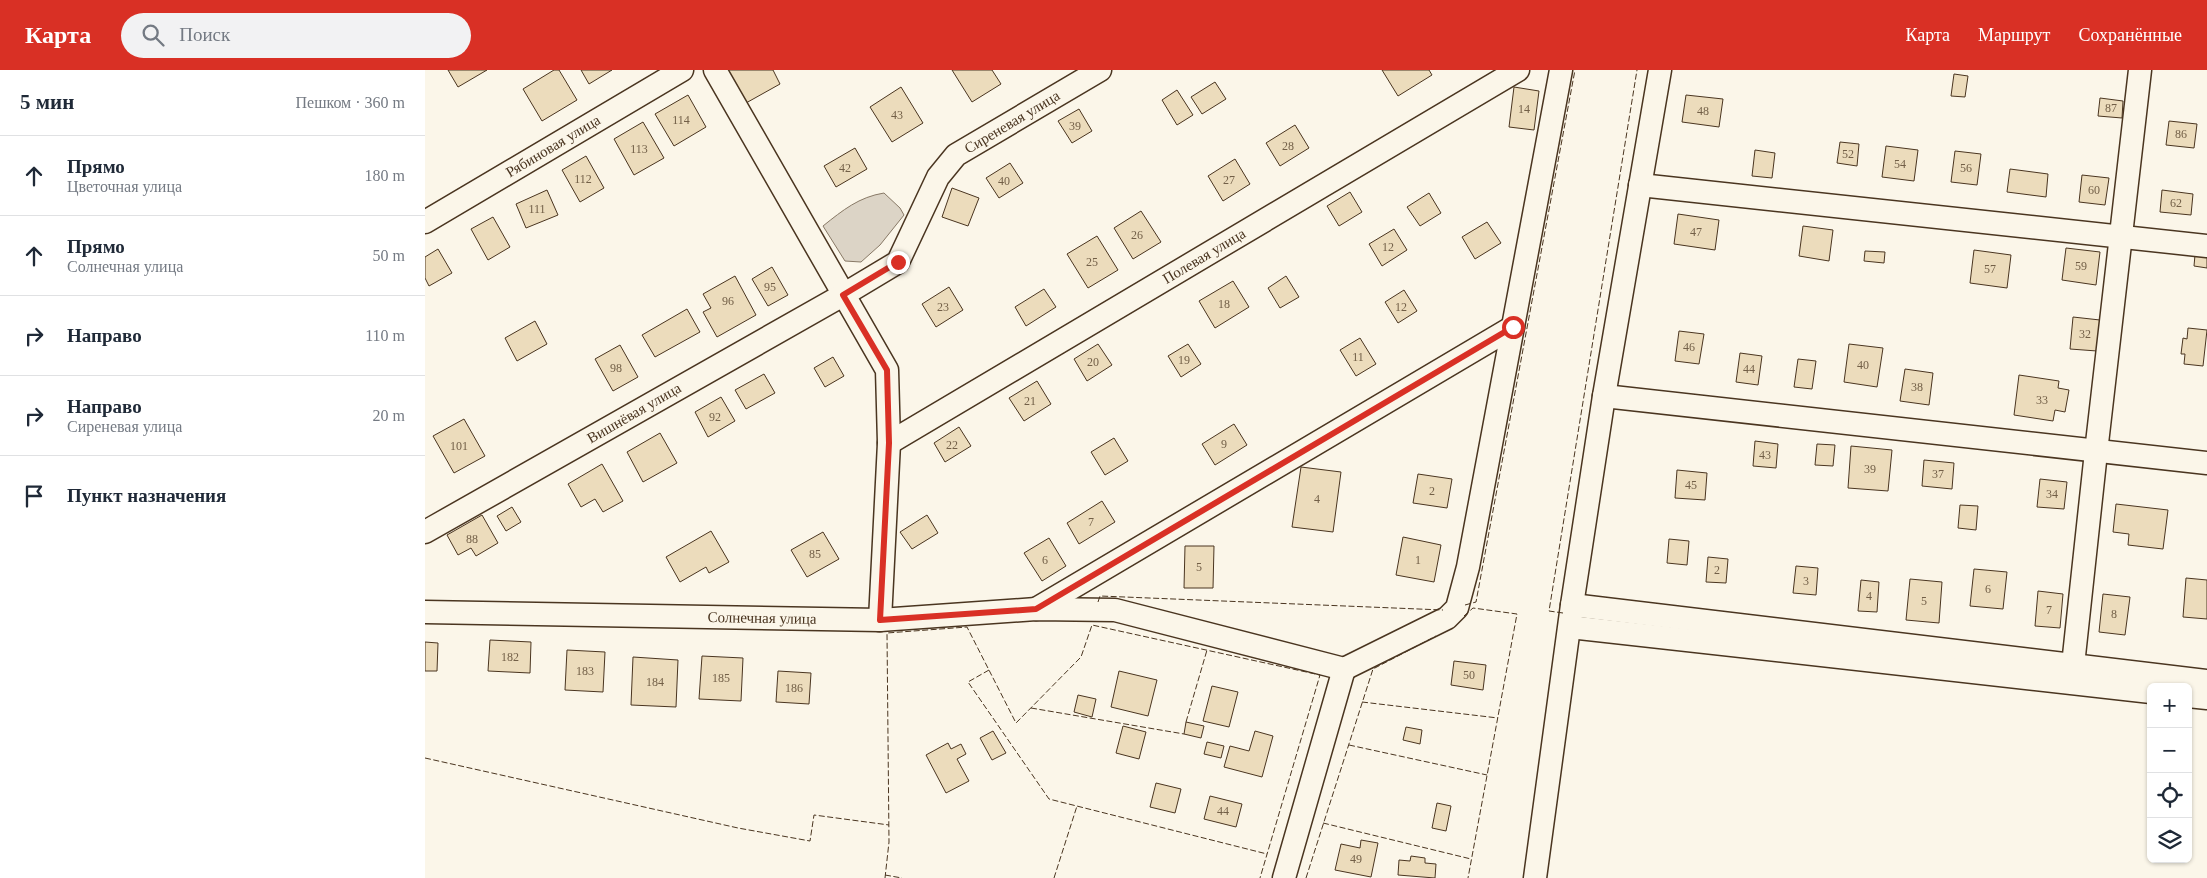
<!DOCTYPE html>
<html lang="ru">
<head>
<meta charset="utf-8">
<style>
  body { margin:0; font-family:Georgia,serif; background:#f2f2f3; color:#1f2937 }
  .controls { position:absolute; right:15px; bottom:15px; display:grid; overflow:hidden; border-radius:8px; box-shadow:0 1px 4px #0004 }
  .controls button { width:45px; height:45px; display:grid; place-items:center; padding:0; border:0; border-bottom:1px solid #e0e1e3; background:#fff; color:#1f2937; font:25px sans-serif }
  .stop { position:absolute; width:15px; height:15px; margin:-11px; border:4px solid #d93025; border-radius:50%; background:#fff }
  .stop.end { background:#d93025; border-color:#fff; box-shadow:0 1px 5px #0008 }
  .list { margin:0; padding:0; list-style:none }
  h2 { display:flex; justify-content:space-between; align-items:center; height:65px; margin:0; padding:0 20px; font-size:21px }
  h2 small { font-size:16px; font-weight:400; color:#747a83 }
  .list li { display:grid; grid-template-columns:32px 1fr auto; gap:15px; align-items:center; box-sizing:border-box; height:80px; padding:0 20px; border-top:1px solid #e0e1e3 }
  .list b { display:block; font-size:19px; white-space:nowrap }
  .list p { margin:0; font-size:16px; white-space:nowrap; color:#747a83 }
  .list em { font-size:16px; font-style:normal; color:#747a83 }
  .icon { flex:none; width:28px; height:28px; fill:none; stroke:currentColor; stroke-width:2; stroke-linecap:round; stroke-linejoin:round }
  .map { position:relative; flex:none; width:1782px; height:808px; overflow:hidden }
  header { display:flex; align-items:center; gap:30px; box-sizing:border-box; height:70px; padding:0 25px; background:#d93025; color:#fff }
  header strong { font-size:24px }
  nav { display:flex; gap:28px; margin-inline-start:auto; font-size:18px }
  .search { width:350px; height:45px; background:#f2f2f3; display:flex; align-items:center; gap:12px; box-sizing:border-box; padding:0 18px; border-radius:28px; color:#747a83; font-size:19px }
  main { display:flex }
  aside { flex:1; background:#fff }
  .map>svg:first-child { display:block }
  .water { fill:#dcd4c6; stroke:#887966 }
  .building { fill:#ecdcbc; stroke:#4a3520 }
  .lines { fill:none; stroke-linecap:round; stroke-linejoin:round }
  .minor-casing { stroke:#4a3520; stroke-width:25 }
  .minor { stroke:#fbf6e9; stroke-width:22 }
  .fence { stroke:#4a3520; stroke-width:1; stroke-dasharray:6 2.5; stroke-linecap:butt }
  .route { stroke:#d93025; stroke-width:6 }
  .labels { text-anchor:middle; stroke-width:4; stroke-linejoin:round; paint-order:stroke }
  .number-label { font-size:12px; fill:#725f47 }
  .street-label { font-size:15px; fill:#4a3520; stroke:#fbf6e9 }
</style>
</head>
<body>
<header>
<strong>Карта</strong>
<div class="search"><svg class="icon" aria-label="search" viewBox="0 0 24 24"><circle cx="10" cy="10" r="6"/><path d="M15 15l6 6"/></svg>Поиск</div>
<nav><a>Карта</a><a>Маршрут</a><a>Сохранённые</a></nav>
</header>
<main>
<aside>
<h2>5 мин<small>Пешком · 360 m</small></h2>
<ul class="list">
<li><svg class="icon" aria-label="ahead" viewBox="0 0 24 24"><path d="M12 20V5M6 11l6-6 6 6"/></svg><div><b>Прямо</b><p>Цветочная улица</p></div><em>180 m</em></li>
<li><svg class="icon" aria-label="ahead" viewBox="0 0 24 24"><path d="M12 20V5M6 11l6-6 6 6"/></svg><div><b>Прямо</b><p>Солнечная улица</p></div><em>50 m</em></li>
<li><svg class="icon" aria-label="right" viewBox="0 0 24 24"><path d="M7 20v-9h11M14 6l5 5-5 5"/></svg><div><b>Направо</b></div><em>110 m</em></li>
<li><svg class="icon" aria-label="right" viewBox="0 0 24 24"><path d="M7 20v-9h11M14 6l5 5-5 5"/></svg><div><b>Направо</b><p>Сиреневая улица</p></div><em>20 m</em></li>
<li><svg class="icon" aria-label="arrive" viewBox="0 0 24 24"><path d="M6 21V4h12l-3 4 3 4H6"/></svg><div><b>Пункт назначения</b></div></li>
</ul>
</aside>
<div class="map">
<svg width="1782" height="808" viewBox="0 0 1782 808">
  <rect width="100%" height="100%" fill="#fbf6e9"/>
  <path class="water" d="M459,123l16,15 4,7 -24,30 -19,17 -16,-1 -22,-35c20,-16 36,-29 61,-33z"/>
  <g class="building">
    <path d="M23,0h39l-29,17z"/>
    <path d="M129,0h5l18,30 -35,21 -19,-32z"/>
    <path d="M156,0h31l-23,14z"/>
    <path d="M303,0h45l7,14 -34,19z"/>
    <path d="M527,0h40l9,14 -29,18z"/>
    <path d="M957,0h47l3,5 -34,21z"/>
    <path d="M1529,4l14,2 -3,21 -14,-1z"/>
    <path d="M790,12l11,17 -24,15 -11,-17z"/>
    <path d="M476,17l22,36 -31,19 -22,-35z"/>
    <path d="M1089,17l25,4 -5,39 -25,-3z"/>
    <path d="M752,20l16,25 -16,10 -15,-25z"/>
    <path d="M263,25l18,32 -32,19 -19,-32z"/>
    <path d="M1261,25l37,4 -4,28 -37,-5z"/>
    <path d="M1675,28l23,3 -1,17 -24,-2z"/>
    <path d="M654,39l13,22 -20,12 -14,-22z"/>
    <path d="M1744,51l28,3 -3,24 -28,-3z"/>
    <path d="M218,52l21,36 -30,17 -20,-36z"/>
    <path d="M870,55l14,23 -29,18 -14,-23z"/>
    <path d="M1415,72l19,2 -2,22 -20,-3z"/>
    <path d="M1461,76l32,4 -4,31 -32,-4z"/>
    <path d="M430,78l12,21 -31,18 -12,-21z"/>
    <path d="M1330,80l20,3 -3,25 -20,-2z"/>
    <path d="M1530,81l26,3 -4,31 -26,-3z"/>
    <path d="M161,86l18,32 -24,14 -18,-32z"/>
    <path d="M810,89l15,25 -27,17 -15,-25z"/>
    <path d="M585,93l13,20 -24,15 -13,-20z"/>
    <path d="M1585,99l38,5 -2,23 -39,-5z"/>
    <path d="M1657,105l27,3 -4,27 -26,-3z"/>
    <path d="M527,118l27,10 -11,28 -26,-9z"/>
    <path d="M122,120l11,25 -32,13 -10,-24z"/>
    <path d="M1737,120l31,4 -2,21 -31,-3z"/>
    <path d="M925,122l12,20 -23,14 -12,-20z"/>
    <path d="M1004,123l12,20 -21,13 -13,-19z"/>
    <path d="M716,141l20,31 -28,17 -19,-31z"/>
    <path d="M1253,144l41,6 -4,30 -41,-6z"/>
    <path d="M68,147l17,30 -22,13 -17,-31z"/>
    <path d="M1062,152l14,21 -26,16 -13,-22z"/>
    <path d="M1378,156l30,4 -4,31 -30,-5z"/>
    <path d="M969,159l13,21 -25,16 -13,-22z"/>
    <path d="M672,166l21,34 -30,18 -21,-34z"/>
    <path d="M1641,178l34,4 -4,33 -34,-5z"/>
    <path d="M13,179l14,24 -23,13 -4,-8v-21z"/>
    <path d="M1549,180l37,5 -4,33 -37,-5z"/>
    <path d="M1440,181l20,1 -1,11 -20,-2z"/>
    <path d="M1770,185l12,1v12l-13,-2z"/>
    <path d="M347,197l16,28 -20,11 -16,-27z"/>
    <path d="M310,206l21,39 -39,22 -14,-25 8,-4 -8,-14z"/>
    <path d="M861,206l13,21 -19,11 -12,-20z"/>
    <path d="M808,211l16,26 -34,21 -16,-27z"/>
    <path d="M524,217l14,23 -27,17 -14,-23z"/>
    <path d="M619,219l12,18 -30,19 -11,-19z"/>
    <path d="M979,220l13,21 -19,12 -13,-21z"/>
    <path d="M262,239l13,23 -45,25 -13,-22z"/>
    <path d="M1648,247l27,3 -3,31 -27,-2z"/>
    <path d="M110,251l12,23 -30,17 -12,-23z"/>
    <path d="M1763,258l19,2 -4,36 -19,-2 1,-10h-4l2,-16 4,1z"/>
    <path d="M1254,261l25,3 -5,30 -24,-3z"/>
    <path d="M935,268l16,26 -20,12 -16,-26z"/>
    <path d="M673,274l14,21 -25,16 -13,-22z"/>
    <path d="M763,274l13,20 -20,13 -13,-21z"/>
    <path d="M1424,274l34,4 -6,39 -33,-5z"/>
    <path d="M195,275l18,32 -25,14 -18,-32z"/>
    <path d="M1315,283l22,3 -4,29 -22,-3z"/>
    <path d="M408,287l11,19 -19,11 -11,-19z"/>
    <path d="M1373,289l18,2 -4,28 -18,-2z"/>
    <path d="M1480,299l28,4 -4,32 -29,-4z"/>
    <path d="M339,304l11,19 -29,16 -11,-19z"/>
    <path d="M1594,305l40,6 -1,7 11,2 -4,22 -10,-2 -2,11 -39,-6z"/>
    <path d="M612,311l14,23 -27,17 -15,-23z"/>
    <path d="M296,327l14,24 -27,16 -13,-25z"/>
    <path d="M39,349l21,37 -31,17 -21,-37z"/>
    <path d="M809,354l13,21 -32,20 -13,-21z"/>
    <path d="M534,357l12,19 -26,16 -11,-19z"/>
    <path d="M235,363l17,30 -34,19 -16,-30z"/>
    <path d="M689,368l14,23 -23,14 -14,-23z"/>
    <path d="M1330,371l23,3 -2,24 -23,-2z"/>
    <path d="M1392,374l18,1 -2,21 -18,-1z"/>
    <path d="M1426,376l41,4 -4,41 -40,-3z"/>
    <path d="M1499,390l30,3 -2,26 -30,-3z"/>
    <path d="M177,394l21,37 -20,11 -8,-13 -14,8 -13,-23z"/>
    <path d="M876,397l40,5 -8,60 -41,-5z"/>
    <path d="M1252,400l30,3 -2,27 -30,-2z"/>
    <path d="M993,404l34,5 -5,29 -34,-5z"/>
    <path d="M1615,409l27,3 -3,27 -27,-2z"/>
    <path d="M677,431l13,21 -36,22 -12,-21z"/>
    <path d="M1691,434l52,6 -5,39 -35,-4 1,-11 -16,-2z"/>
    <path d="M1535,435l18,1 -2,24 -18,-2z"/>
    <path d="M87,437l9,15 -15,9 -9,-15z"/>
    <path d="M57,445l16,28 -22,13 -5,-8 -13,7 -11,-20z"/>
    <path d="M502,445l11,18 -26,16 -12,-17z"/>
    <path d="M286,461l18,31 -20,11 -3,-6 -26,15 -14,-25z"/>
    <path d="M398,462l16,27 -32,18 -16,-27z"/>
    <path d="M978,467l38,8 -7,37 -38,-7z"/>
    <path d="M624,468l17,28 -24,15 -18,-28z"/>
    <path d="M1244,469l20,2 -2,24 -20,-2z"/>
    <path d="M760,476h29l-1,42h-29z"/>
    <path d="M1283,487l20,2 -2,24 -20,-1z"/>
    <path d="M1371,496l22,2 -2,27 -23,-2z"/>
    <path d="M1549,499l33,3 -4,37 -33,-3z"/>
    <path d="M1761,508l21,2v39l-24,-2z"/>
    <path d="M1485,509l32,3 -3,41 -33,-3z"/>
    <path d="M1436,510l18,2 -2,30 -19,-1z"/>
    <path d="M1613,521l25,3 -3,34 -25,-2z"/>
    <path d="M1678,524l27,3 -5,38 -26,-3z"/>
    <path d="M65,570l41,2 -1,31 -42,-2z"/>
    <path d="M0,572l13,1 -1,28h-12z"/>
    <path d="M142,580l38,2 -2,40 -38,-2z"/>
    <path d="M277,586l41,2 -2,43 -42,-2z"/>
    <path d="M208,587l45,3 -2,47 -45,-2z"/>
    <path d="M1029,591l32,4 -3,25 -32,-5z"/>
    <path d="M353,601l33,2 -2,31 -33,-2z"/>
    <path d="M694,601l38,9 -9,36 -37,-9z"/>
    <path d="M787,616l26,6 -9,35 -26,-6z"/>
    <path d="M653,625l18,4 -4,18 -18,-5z"/>
    <path d="M761,652l18,4 -3,12 -17,-4z"/>
    <path d="M698,656l23,6 -7,27 -23,-6z"/>
    <path d="M981,657l16,3 -2,14 -17,-4z"/>
    <path d="M568,661l13,22 -14,7 -12,-22z"/>
    <path d="M830,661l18,5 -11,41 -38,-10 6,-21 19,5z"/>
    <path d="M782,672l17,4 -3,12 -17,-4z"/>
    <path d="M523,673l3,6 10,-5 5,10 -9,5 12,22 -23,12 -20,-38z"/>
    <path d="M731,713l25,6 -6,24 -25,-6z"/>
    <path d="M785,726l32,8 -6,23 -32,-8z"/>
    <path d="M1012,733l14,3 -5,25 -14,-3z"/>
    <path d="M936,770l17,3 -7,34 -36,-7 6,-26 19,4z"/>
    <path d="M986,786l14,2v5l11,1 -1,14 -37,-3 1,-15 11,1z"/>
  </g>
  <g class="lines">
    <defs>
      <g id="minor">
        <path d="M290,0l172,300 2,73 -9,177"/>
        <path d="M1215,115l567,61"/>
        <path d="M0,152l257,-152"/>
        <path d="M1179,326l603,67"/>
        <path d="M464,373l629,-373"/>
        <path d="M0,462l418,-237 55,-33 40,-85 18,-22 144,-85"/>
        <path d="M1147,535l635,76"/>
        <path d="M611,539l477,-282"/>
        <path d="M0,542l455,8 156,-11 79,1 229,59 103,-51 10,-10 11,-41 93,-497"/>
        <path d="M1145,557l581,65"/>
        <path d="M1648,595l23,-213 44,-382"/>
        <path d="M1763,626l19,2"/>
        <path d="M859,808l60,-209"/>
        <path d="M1110,808l37,-273 32,-209 56,-326"/>
      </g>
    </defs>
    <use href="#minor" class="minor-casing"/>
    <use href="#minor" class="minor"/>
    <g class="fence">
      <path d="M673,532l2,-6 343,14"/>
      <path d="M1040,535l11,-3 99,-532"/>
      <path d="M1138,543l-14,-2 88,-541"/>
      <path d="M1039,546l9,-8 44,6 -49,264"/>
      <path d="M564,600l-21,12 81,117 218,55"/>
      <path d="M937,632l136,16"/>
      <path d="M606,638l153,26"/>
      <path d="M761,652l21,-72"/>
      <path d="M924,675l138,30"/>
      <path d="M0,688l313,70 72,13 4,-26 75,10"/>
      <path d="M898,753l148,36"/>
      <path d="M460,805l17,3"/>
      <path d="M460,808l4,-36 -2,-209 80,-6 49,96 65,-66 11,-32 228,50 -60,203"/>
      <path d="M629,808l23,-72"/>
      <path d="M881,808l67,-209 63,-33"/>
    </g>
  </g>
  <g class="lines">
    <path class="route" d="M473,192l-55,33 44,75 2,73 -9,177 156,-11 477,-282"/>
  </g>
  <g class="labels">
    <g class="number-label">
      <text x="1686" y="42">87</text>
      <text x="1099" y="43">14</text>
      <text x="1278" y="45">48</text>
      <text x="472" y="49">43</text>
      <text x="256" y="54">114</text>
      <text x="650" y="60">39</text>
      <text x="1756" y="68">86</text>
      <text x="863" y="80">28</text>
      <text x="214" y="83">113</text>
      <text x="1423" y="88">52</text>
      <text x="1475" y="98">54</text>
      <text x="420" y="102">42</text>
      <text x="1541" y="102">56</text>
      <text x="158" y="113">112</text>
      <text x="804" y="114">27</text>
      <text x="579" y="115">40</text>
      <text x="1669" y="124">60</text>
      <text x="1751" y="137">62</text>
      <text x="112" y="143">111</text>
      <text x="1271" y="166">47</text>
      <text x="712" y="169">26</text>
      <text x="963" y="181">12</text>
      <text x="667" y="196">25</text>
      <text x="1656" y="200">59</text>
      <text x="1565" y="203">57</text>
      <text x="345" y="221">95</text>
      <text x="303" y="235">96</text>
      <text x="799" y="238">18</text>
      <text x="518" y="241">23</text>
      <text x="976" y="241">12</text>
      <text x="1660" y="268">32</text>
      <text x="1264" y="281">46</text>
      <text x="933" y="291">11</text>
      <text x="759" y="294">19</text>
      <text x="668" y="296">20</text>
      <text x="1438" y="299">40</text>
      <text x="191" y="302">98</text>
      <text x="1324" y="303">44</text>
      <text x="1492" y="321">38</text>
      <text x="1617" y="334">33</text>
      <text x="605" y="335">21</text>
      <text x="290" y="351">92</text>
      <text x="799" y="378">9</text>
      <text x="527" y="379">22</text>
      <text x="34" y="380">101</text>
      <text x="1340" y="389">43</text>
      <text x="1445" y="403">39</text>
      <text x="1513" y="408">37</text>
      <text x="1266" y="419">45</text>
      <text x="1007" y="425">2</text>
      <text x="1627" y="428">34</text>
      <text x="892" y="433">4</text>
      <text x="666" y="456">7</text>
      <text x="47" y="473">88</text>
      <text x="390" y="488">85</text>
      <text x="620" y="494">6</text>
      <text x="993" y="494">1</text>
      <text x="774" y="501">5</text>
      <text x="1292" y="504">2</text>
      <text x="1381" y="515">3</text>
      <text x="1563" y="523">6</text>
      <text x="1444" y="530">4</text>
      <text x="1499" y="535">5</text>
      <text x="1624" y="544">7</text>
      <text x="1689" y="548">8</text>
      <text x="85" y="591">182</text>
      <text x="160" y="605">183</text>
      <text x="1044" y="609">50</text>
      <text x="296" y="612">185</text>
      <text x="230" y="616">184</text>
      <text x="369" y="622">186</text>
      <text x="798" y="745">44</text>
      <text x="931" y="793">49</text>
    </g>
    <g class="street-label">
      <text transform="translate(587 52) rotate(-31)" y="5">Сиреневая улица</text>
      <text transform="translate(128 76) rotate(-31)" y="5">Рябиновая улица</text>
      <text transform="translate(779 186) rotate(-31)" y="5">Полевая улица</text>
      <text transform="translate(209 343) rotate(-30)" y="5">Вишнёвая улица</text>
      <text transform="translate(337 548) rotate(1)" y="5">Солнечная улица</text>
    </g>
  </g>
</svg>
<div class="controls">
<button>+</button>
<button>−</button>
<button><svg class="icon" aria-label="locate" viewBox="0 0 24 24"><circle cx="12" cy="12" r="6"/><path d="M12 2v4M12 18v4M2 12h4M18 12h4"/></svg></button>
<button><svg class="icon" aria-label="layers" viewBox="0 0 24 24"><path d="M12 4l9 5-9 5-9-5zM3 14l9 5 9-5"/></svg></button>
</div>
<div class="stop" style="left:1088px;top:257px"></div>
<div class="stop end" style="left:473px;top:192px"></div>
</div>
</main>
</body>
</html>
